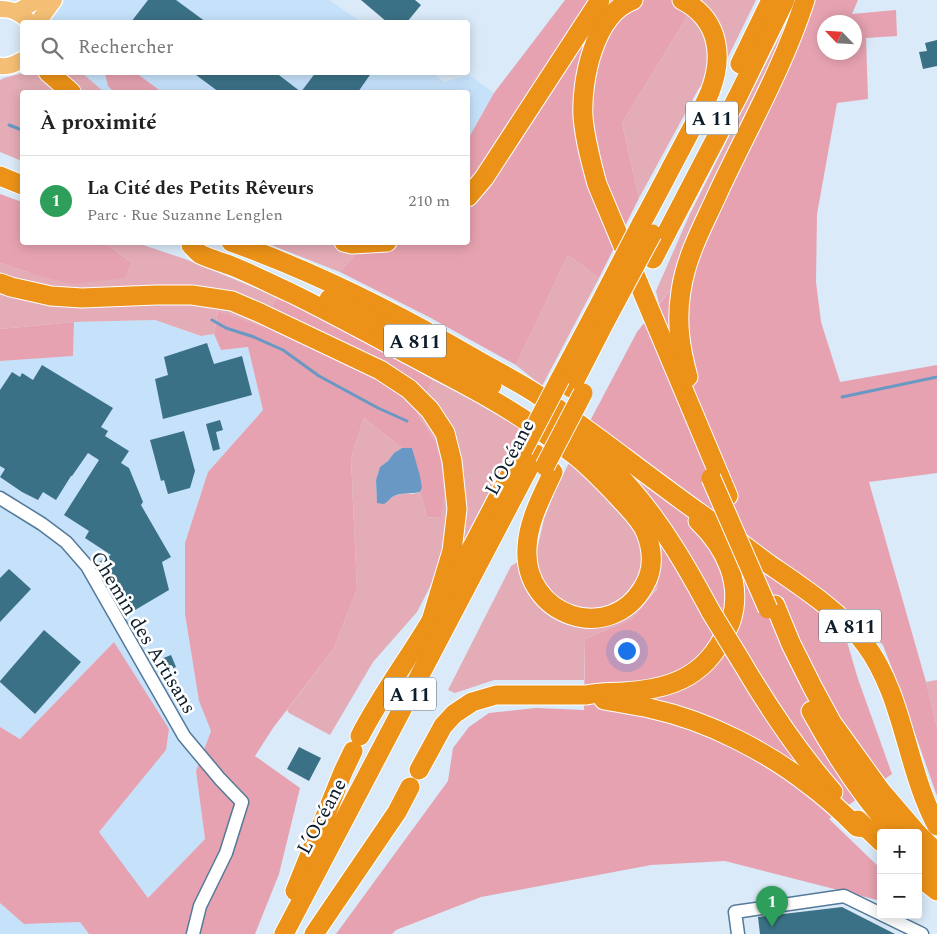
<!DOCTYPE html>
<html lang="fr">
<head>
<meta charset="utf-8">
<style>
  body { margin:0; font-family:Spectral,serif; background:#f2f2f2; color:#222 }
  .controls { position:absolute; right:15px; bottom:15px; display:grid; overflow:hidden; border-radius:5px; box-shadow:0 2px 12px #0003 }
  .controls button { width:45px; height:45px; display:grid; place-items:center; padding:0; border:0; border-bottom:1px solid #e0e0e0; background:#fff; color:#222; font:25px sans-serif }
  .compass { position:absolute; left:817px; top:15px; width:45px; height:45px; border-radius:50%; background:#fff; box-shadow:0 2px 12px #0003; rotate:295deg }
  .you { position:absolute; left:626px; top:650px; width:18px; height:18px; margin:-12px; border:4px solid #fff; border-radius:50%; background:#1a73e8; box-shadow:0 0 0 8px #1a73e833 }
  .badge { display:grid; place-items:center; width:32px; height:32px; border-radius:50%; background:#9e6523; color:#fff; font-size:16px; font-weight:700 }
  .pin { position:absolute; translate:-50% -41px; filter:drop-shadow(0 1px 2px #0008) }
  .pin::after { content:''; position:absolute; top:26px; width:18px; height:15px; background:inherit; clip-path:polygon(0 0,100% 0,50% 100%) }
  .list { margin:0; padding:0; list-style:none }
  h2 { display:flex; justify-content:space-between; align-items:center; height:65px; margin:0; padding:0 20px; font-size:21px }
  h2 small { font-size:16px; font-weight:400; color:#767676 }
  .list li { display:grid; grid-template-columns:32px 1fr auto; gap:15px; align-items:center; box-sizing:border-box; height:90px; padding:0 20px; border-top:1px solid #e0e0e0 }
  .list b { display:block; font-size:19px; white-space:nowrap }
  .list p { margin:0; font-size:16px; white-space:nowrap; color:#767676 }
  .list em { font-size:16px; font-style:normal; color:#767676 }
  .icon { flex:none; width:28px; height:28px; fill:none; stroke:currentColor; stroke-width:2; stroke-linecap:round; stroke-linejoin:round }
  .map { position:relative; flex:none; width:937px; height:934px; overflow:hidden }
  .search { position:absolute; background:#fff; box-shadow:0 2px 12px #0003; left:20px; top:20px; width:450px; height:55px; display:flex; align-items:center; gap:12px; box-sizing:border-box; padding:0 18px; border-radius:5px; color:#767676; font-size:19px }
  .panel { position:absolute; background:#fff; box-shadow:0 2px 12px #0003; left:20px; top:90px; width:450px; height:155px; border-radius:5px }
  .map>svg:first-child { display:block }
  .built { fill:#c6e2fb }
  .green { fill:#e4acb6 }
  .forest { fill:#e6a2b0; fill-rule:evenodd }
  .water { fill:#6898c3 }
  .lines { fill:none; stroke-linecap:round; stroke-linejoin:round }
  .stream { stroke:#6898c3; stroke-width:3 }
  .building { fill:#3b7186 }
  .minor-casing { stroke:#547999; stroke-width:15 }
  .major-casing { stroke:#fff; stroke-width:19 }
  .highway-casing { stroke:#fff; stroke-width:21 }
  .minor { stroke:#fff; stroke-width:12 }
  .major { stroke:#f4be74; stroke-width:16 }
  .highway { stroke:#ec9218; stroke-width:19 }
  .highway-bridge-casing { stroke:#fff; stroke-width:21; stroke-linecap:butt }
  .highway-bridge { stroke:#ec9218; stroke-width:19 }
  .labels { text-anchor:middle; stroke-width:5; stroke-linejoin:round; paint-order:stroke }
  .shield { fill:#fff; stroke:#56616a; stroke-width:1 }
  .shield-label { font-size:19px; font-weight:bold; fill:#0e1d2a }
  .street-label { font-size:20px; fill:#0e1d2a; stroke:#fff }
</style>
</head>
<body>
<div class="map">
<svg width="937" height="934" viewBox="0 0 937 934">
  <rect width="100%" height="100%" fill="#daeaf8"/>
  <g class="built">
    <path d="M26,0h303l32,22h-321z"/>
    <path d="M431,72l13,10 25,-7 25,18 -26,46v-47h-364l-22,-19z"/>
    <path d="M155,320l45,16 14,-2 7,16 27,-3 15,63 -55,62 -23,71v71l14,87 12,30 -15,40 9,68 -58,60 -48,-67 67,-82 -52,-108 -94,97 -20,-12v-366l73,-5 1,-34z"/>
    <path d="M0,903l24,21 56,-2 9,12h-89z"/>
  </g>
  <g class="green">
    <path d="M694,0h62l-29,59 -28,29 -60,110 -17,-75 62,-101z"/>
    <path d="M802,0h13l-21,54 -94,199 -41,51 -3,-13 33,-75 107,-212z"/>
    <path d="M23,73h59l22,19h-82v69l-22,-9v-72l4,-2z"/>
    <path d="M105,243h32l48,16 92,38 -15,31 -44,-17 -4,23 -13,2 -46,-16 -81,2 -74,7v-66l30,10 101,-11z"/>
    <path d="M266,243h99l-25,29z"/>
    <path d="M568,255l31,23 -57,108 -26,-21z"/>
    <path d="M433,380l90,45 -61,120 -19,7 -8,25 -18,35 -44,50 -43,73 -41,-22 -2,-3 47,-62 23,-59 -6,-131 13,-40 38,30 -8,5 -6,8 -8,6 -4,13 1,22 12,-2 5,-4 11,-3 8,1 7,-2 7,25 14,1 -7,-79 -17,-26z"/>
    <path d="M589,423l69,49 -11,21 15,58 -5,37 -25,31 -47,20 -1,41h-90l-39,13 -7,-3 63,-124 26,-16 7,-31 12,-30z"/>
    <path d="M937,680v47l-11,-45z"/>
  </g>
  <g class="forest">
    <path d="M565,0h129l-10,22 -62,101 17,75 -40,80 -31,-23 -52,110 -87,-48 -89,-45 25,-29 103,-1v-103l26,-46z"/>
    <path d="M815,0h43l-6,14 44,-4 1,26 -31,2 2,61 -31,4 -20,111 -1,68 5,40 19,60 97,-17v108l-68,9 57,200 11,45v69l-44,-125 -10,-26 -19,-19 -29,-25 23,78 34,95 -63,45 52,50v32l-156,-40 -74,4 -170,32 -85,33 -4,4h-56l112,-153 5,-33 16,-21 20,-14 47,-5 48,2 1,-71 47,-20 25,-30 5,-38 -15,-58 11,-21 -69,-49 48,-91 63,-79 94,-199zM824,22h30v30h-30z"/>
    <path d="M105,73h31l26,19h-48l-6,-6z"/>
    <path d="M0,194l22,8v40l83,1 26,19 -6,16 -54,6 -41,-11 -30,-10z"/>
    <path d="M277,297l95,48 61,35 -16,33 17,26 12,43 -5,36 -14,-1 -7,-25 2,-4 -10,-40h-10l-38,-30 -13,40 6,131 -23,59 -61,80 -18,28 45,32 -21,86 -24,60h-166l-9,-12 -56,2 -24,-21v-176l20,12 94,-97 55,87 -3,21 -67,82 49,66 57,-59 -9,-68 15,-40 -12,-30 -14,-87v-71l23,-71 55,-62 -15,-63 -27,3 -7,-16 4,-23 44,16z"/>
    <path d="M74,322l-1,34 -73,5v-32z"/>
  </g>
  <path class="water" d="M402,448h10l8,28 2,12 -2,4c-8,2 -18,0 -26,4 -3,1 -6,6 -10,8l-7,-1 -1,-23 4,-13 8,-6 6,-8z"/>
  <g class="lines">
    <g class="stream">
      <path d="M9,125l13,5"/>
      <path d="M212,320l14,8 28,9 29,13 36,26 59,32 29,13"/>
      <path d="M842,397l95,-20"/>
    </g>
  </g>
  <g class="building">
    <path d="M148,0h28l30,22h-75z"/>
    <path d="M361,0h54l6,5 -14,17h-20z"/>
    <path d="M937,40v26l-14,3 -4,-17 8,-1 -2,-8z"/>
    <path d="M192,72h83l26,20 15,-20h56l-14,20 -8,-1 -2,1h-129z"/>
    <path d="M207,343l7,21 28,-8 10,39 -89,24 -8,-40 13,-4 -4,-18z"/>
    <path d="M42,365l71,43 -12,19 7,4 -3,5 24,15 -8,12 8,5 14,34 -2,3 30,52 -9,5 7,28 -39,23 -31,-51 12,-7 -26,-17 4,-7 -25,-16 35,-55 -11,-7 -16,23h-1l-15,24 -13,-8 -5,8 -16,-8 -22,-15 5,-8 -5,-3v-76l12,-18 8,5 2,-4 11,7z"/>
    <path d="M220,420l3,10 -7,2 4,17 -7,2 -7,-27z"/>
    <path d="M184,431l11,40 -5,17 -22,6 -4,-14 -3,1 -11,-41z"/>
    <path d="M9,569l22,20 -31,33v-44z"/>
    <path d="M44,630l37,32 -46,52 -35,-32v-1z"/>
    <path d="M171,655l5,12 -10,4 -5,-12z"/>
    <path d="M299,747l22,11 -12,23 -22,-12z"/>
    <path d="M842,907l53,27h-135l-2,-17z"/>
  </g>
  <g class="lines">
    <defs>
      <g id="minor">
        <path d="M0,498l42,26 24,18 21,24 97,170 36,43 22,23 -16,51 -26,53 -7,28"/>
        <path d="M883,915l39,19"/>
        <path d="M738,934l-3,-22 109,-16 37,18"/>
      </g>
      <g id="major">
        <path d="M0,9c13,0 21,4 29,13"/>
        <path d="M16,12l22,-12"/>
        <path d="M38,22l16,-22"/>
        <path d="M0,66c9,1 15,-2 22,-6"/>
      </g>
      <g id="highway">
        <path d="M633,0c-39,14 -52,81 -50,117 2,23 8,45 14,67l131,312"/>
        <path d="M740,64l31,-64"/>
        <path d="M48,72l23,20"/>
        <path d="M0,176l22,9"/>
        <path d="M468,197l16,-19 116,-178"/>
        <path d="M641,224c14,-25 27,-51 41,-77 9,-18 20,-36 28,-55 14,-36 9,-73 -28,-92"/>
        <path d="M231,242c84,30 164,70 241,115 22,13 45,24 66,38 56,38 108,80 163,119 23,16 46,34 69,51 32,22 72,48 95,79 39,52 41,125 72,182"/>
        <path d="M344,242l8,2 35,-2"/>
        <path d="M191,245c3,3 6,7 9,9 10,5 22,8 32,12 20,8 39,18 59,27 41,20 81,42 122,64 41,22 84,43 122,70 14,10 29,19 42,30 16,13 29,27 43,42 9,10 21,21 26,34 7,18 8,36 -2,53 -34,60 -121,30 -117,-38 1,-27 15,-52 26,-76"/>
        <path d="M653,259l86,-165 46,-94"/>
        <path d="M0,283l11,4 40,9 31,2 74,-3h36l40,6 28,12 120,57 29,19 21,21 15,23 7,28 5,48 -5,42 -21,70"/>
        <path d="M329,299l93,46 70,40"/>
        <path d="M688,377c-8,-29 -12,-56 -7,-86 5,-35 22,-65 36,-96 30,-65 66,-127 88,-195"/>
        <path d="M560,379l36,-68"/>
        <path d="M571,388l35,-68"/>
        <path d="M553,425c17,11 34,22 50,35 11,9 20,20 29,30 32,37 56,79 79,122"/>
        <path d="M775,605l16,39 22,44 19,35 49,68 36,42"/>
        <path d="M741,661c27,46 57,91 92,131"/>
        <path d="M604,700c16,3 33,5 49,9 55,12 115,43 159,78 16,12 31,26 45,40l9,1"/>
        <path d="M811,711c24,44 51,85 84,122"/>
        <path d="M360,736c21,-41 49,-78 72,-117 33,-55 61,-113 91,-169"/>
        <path d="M419,770l24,-44 11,-12 18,-12 24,-7h90c14,-3 24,-2 38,-3 16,-1 33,-3 49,-9 22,-8 39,-24 50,-45 2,-5 6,-11 8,-17 12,-38 -6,-74 -33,-100"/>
        <path d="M858,820l23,22"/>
        <path d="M918,834l19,19"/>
        <path d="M918,858l19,17"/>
        <path d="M918,876l19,15"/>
        <path d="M295,891l48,-119 10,-21"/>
        <path d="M284,934l252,-480"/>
        <path d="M314,934l83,-122 13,-25"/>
      </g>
    </defs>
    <use href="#minor" class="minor-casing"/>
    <use href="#major" class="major-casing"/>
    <use href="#highway" class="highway-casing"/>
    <use href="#minor" class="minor"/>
    <use href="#major" class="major"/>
    <use href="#highway" class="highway"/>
    <defs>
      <g id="highway-bridge">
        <path d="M596,311l45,-87"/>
        <path d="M606,320l46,-86"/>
        <path d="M523,450l37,-71"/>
        <path d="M545,466l38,-73"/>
        <path d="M711,478l57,131"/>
        <path d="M711,612l30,49"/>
      </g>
    </defs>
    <use href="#highway-bridge" class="highway-bridge-casing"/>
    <use href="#highway-bridge" class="highway-bridge"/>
  </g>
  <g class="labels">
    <g class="shield">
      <rect x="686" y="101.5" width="52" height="33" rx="4"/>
      <rect x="384" y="324.5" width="62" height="33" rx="4"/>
      <rect x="819" y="609.5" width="62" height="33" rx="4"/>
      <rect x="384" y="677.5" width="52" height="33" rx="4"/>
    </g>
    <g class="shield-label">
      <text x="712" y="125">A 11</text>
      <text x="415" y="348">A 811</text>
      <text x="850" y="633">A 811</text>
      <text x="410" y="701">A 11</text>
    </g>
    <g class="street-label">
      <text transform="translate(509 457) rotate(-62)" y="7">L’Océane</text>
      <text transform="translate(144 632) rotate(59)" y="7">Chemin des Artisans</text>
      <text transform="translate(321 816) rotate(-62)" y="7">L’Océane</text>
    </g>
  </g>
</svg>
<div class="controls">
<button>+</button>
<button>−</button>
</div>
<svg class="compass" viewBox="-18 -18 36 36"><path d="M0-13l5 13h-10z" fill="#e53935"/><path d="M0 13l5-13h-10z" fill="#767676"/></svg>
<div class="you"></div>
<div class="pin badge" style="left:772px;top:927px;background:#2e9e5b">1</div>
<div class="search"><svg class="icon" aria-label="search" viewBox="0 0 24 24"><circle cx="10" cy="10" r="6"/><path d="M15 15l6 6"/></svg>Rechercher</div>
<section class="panel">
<h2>À proximité<small></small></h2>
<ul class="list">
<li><span class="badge" style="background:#2e9e5b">1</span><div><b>La Cité des Petits Rêveurs</b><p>Parc · Rue Suzanne Lenglen</p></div><em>210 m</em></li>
</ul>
</section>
</div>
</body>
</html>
